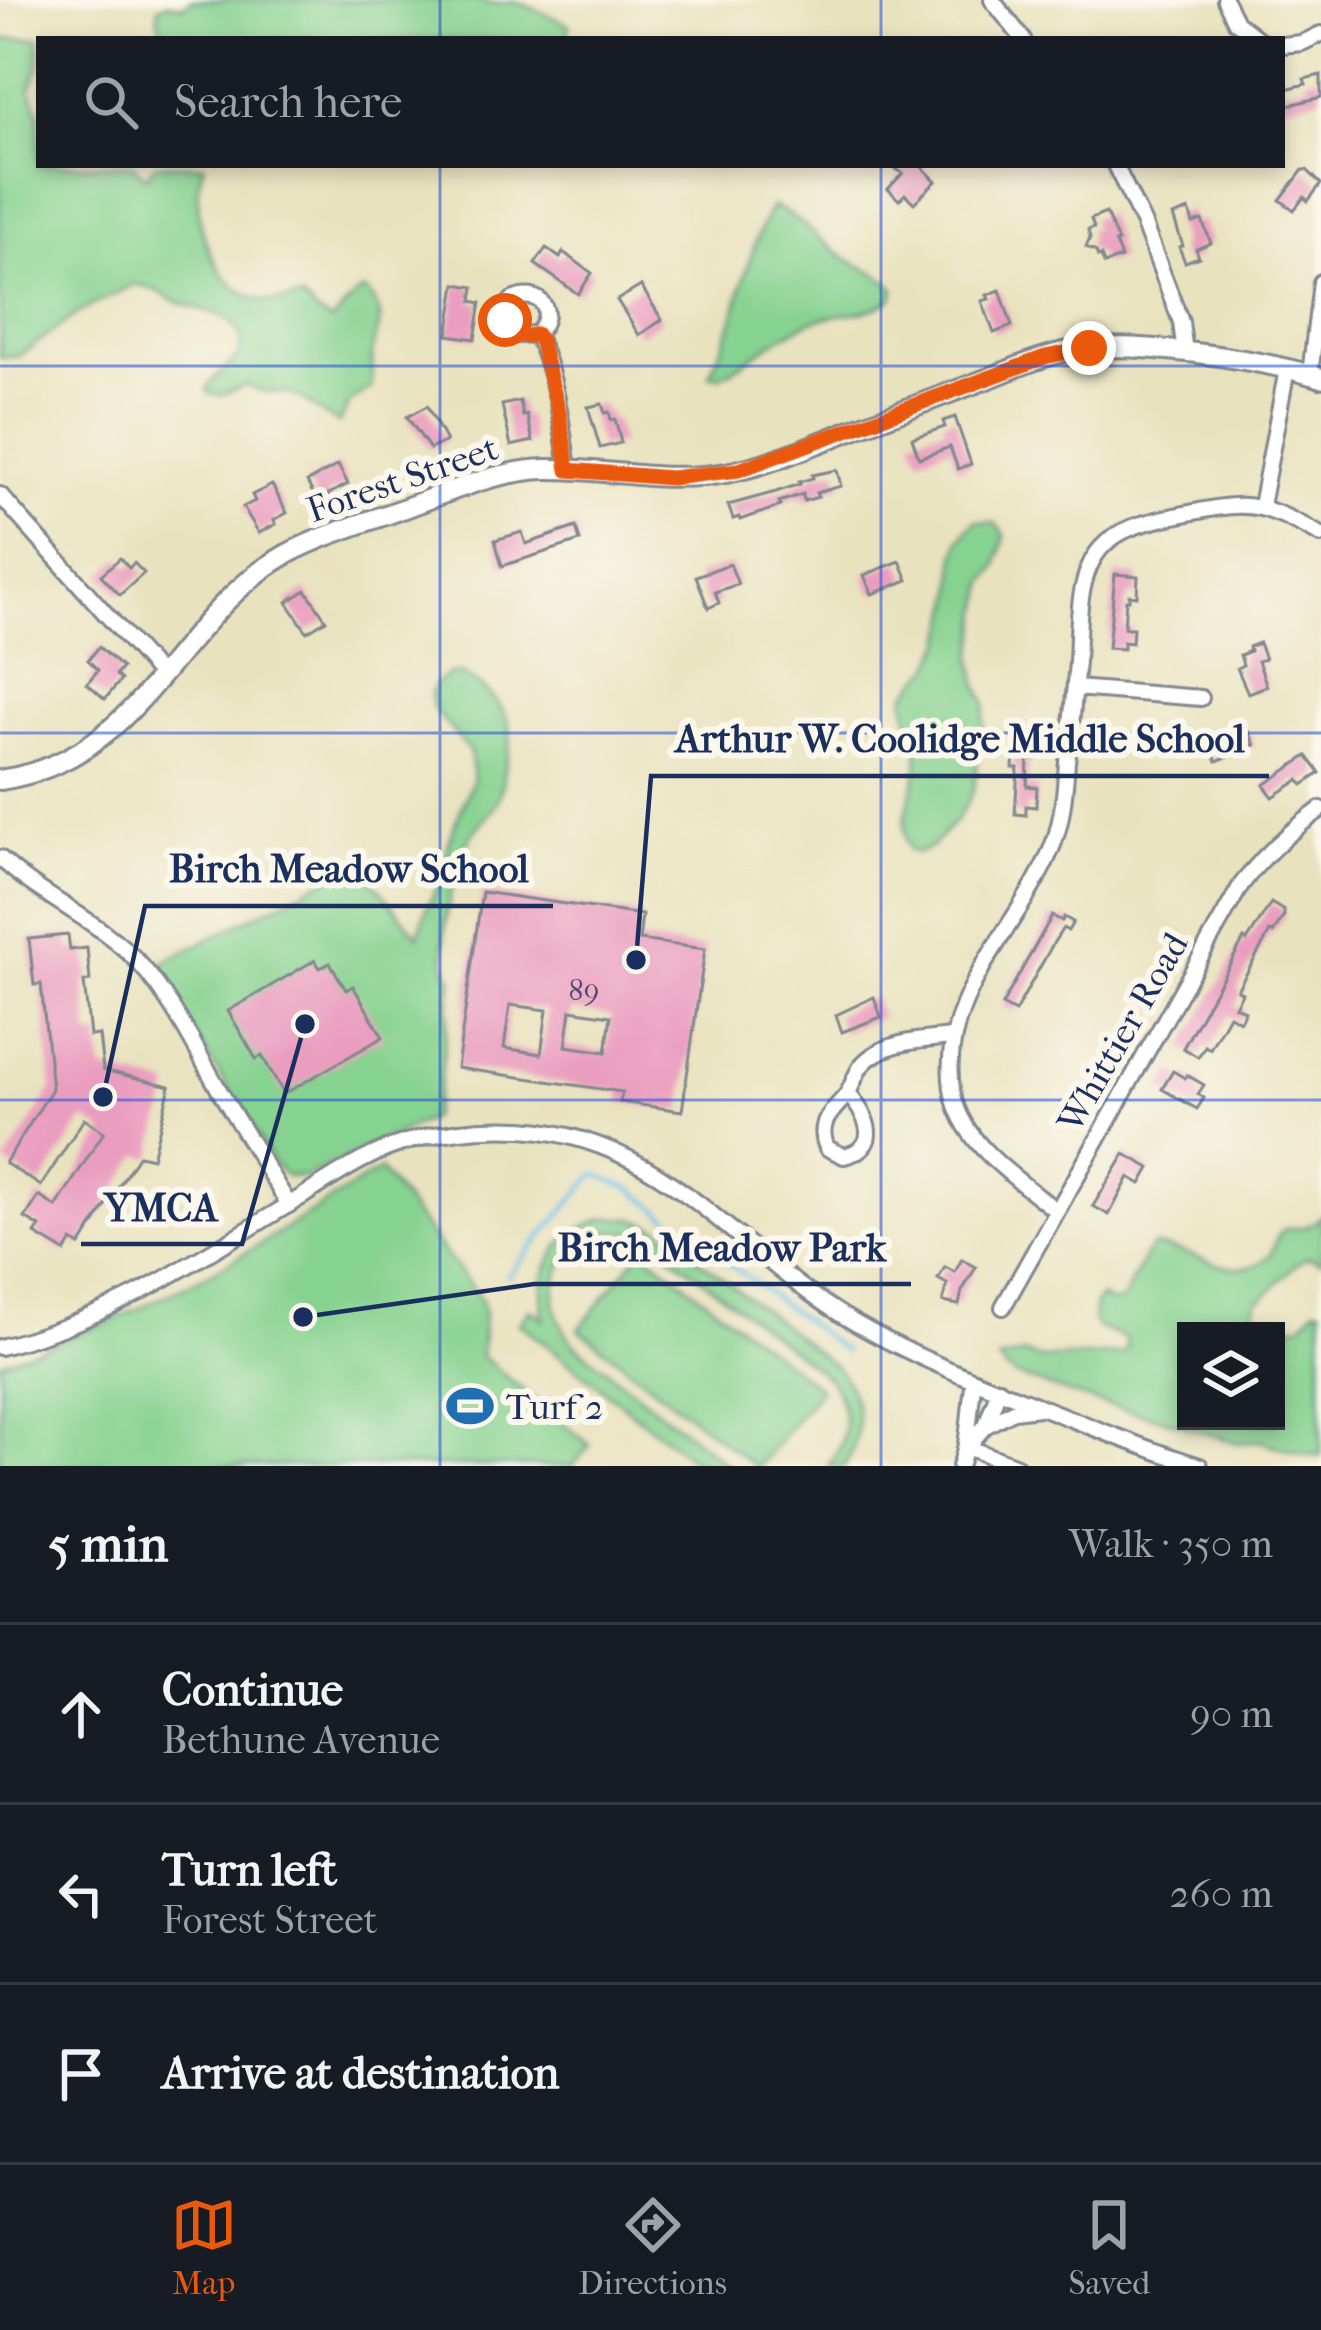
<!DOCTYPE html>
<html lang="en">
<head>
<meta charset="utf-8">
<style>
  body { margin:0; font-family:"IM FELL French Canon",serif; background:#20242c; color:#f1f3f6 }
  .controls { position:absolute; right:36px; bottom:36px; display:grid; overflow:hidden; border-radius:0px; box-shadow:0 6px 18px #0003 }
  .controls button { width:108px; height:108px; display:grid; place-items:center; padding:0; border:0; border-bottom:3px solid #363941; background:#171b24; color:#f1f3f6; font:60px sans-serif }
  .stop { position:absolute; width:36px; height:36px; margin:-27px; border:9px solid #ea580c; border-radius:50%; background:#fff }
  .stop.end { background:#ea580c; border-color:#fff; box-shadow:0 3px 12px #0008 }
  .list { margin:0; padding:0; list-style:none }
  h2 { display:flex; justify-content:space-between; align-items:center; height:156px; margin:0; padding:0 48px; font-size:51px }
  h2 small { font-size:39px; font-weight:400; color:#9ea1a6 }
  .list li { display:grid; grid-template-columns:78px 1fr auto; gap:36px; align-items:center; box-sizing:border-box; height:180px; padding:0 48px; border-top:3px solid #363941 }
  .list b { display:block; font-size:45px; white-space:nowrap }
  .list p { margin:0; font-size:39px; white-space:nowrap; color:#9ea1a6 }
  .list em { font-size:39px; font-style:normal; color:#9ea1a6 }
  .icon { flex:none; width:66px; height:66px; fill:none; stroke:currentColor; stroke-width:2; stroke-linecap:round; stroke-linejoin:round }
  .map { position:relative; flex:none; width:1321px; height:1466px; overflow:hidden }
  .search { position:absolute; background:#171b24; box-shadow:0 6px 18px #0003; left:36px; right:36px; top:36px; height:132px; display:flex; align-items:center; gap:30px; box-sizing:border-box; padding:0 42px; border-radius:0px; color:#9ea1a6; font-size:45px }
  .sheet { height:696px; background:#171b24 }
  nav { display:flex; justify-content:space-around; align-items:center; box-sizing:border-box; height:168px; border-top:3px solid #363941; background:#171b24; font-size:33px; color:#9ea1a6 }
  nav a { display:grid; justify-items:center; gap:6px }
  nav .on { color:#ea580c }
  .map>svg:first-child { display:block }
  .green { fill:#86d290; stroke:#508077; stroke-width:3; fill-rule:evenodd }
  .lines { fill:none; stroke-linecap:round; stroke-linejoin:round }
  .stream { stroke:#6cc0e8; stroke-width:4.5 }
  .building { fill:#ea9ebf; fill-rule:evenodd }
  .street-casing { stroke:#82888e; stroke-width:20 }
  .secondary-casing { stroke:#82888e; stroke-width:24 }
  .street { stroke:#fff; stroke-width:14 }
  .secondary { stroke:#fff; stroke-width:18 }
  .route { stroke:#ea580c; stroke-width:15 }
  .grid { fill:none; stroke:#1d4ed8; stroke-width:3; stroke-opacity:0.55 }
  .labels { text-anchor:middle; stroke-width:12; stroke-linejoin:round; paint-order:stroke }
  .number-label { font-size:30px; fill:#4f4b76 }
  .street-label { font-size:36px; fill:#1b2f5e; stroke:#fbf7ec }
  .poi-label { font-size:36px; fill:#1b2f5e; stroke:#fbf7ec; text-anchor:start }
  .leader { fill:none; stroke:#1b2f5e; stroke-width:4.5 }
  .callout-dot { fill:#1b2f5e; stroke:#fbf7ec; stroke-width:4.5 }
  .callout-label { font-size:39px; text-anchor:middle; font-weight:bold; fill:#1b2f5e; stroke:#fbf7ec; stroke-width:12; stroke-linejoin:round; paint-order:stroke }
</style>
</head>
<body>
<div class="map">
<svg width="1321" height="1466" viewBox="0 0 1321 1466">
  <rect width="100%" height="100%" fill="#fbf7ec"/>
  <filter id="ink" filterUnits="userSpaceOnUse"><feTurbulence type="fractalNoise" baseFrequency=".00833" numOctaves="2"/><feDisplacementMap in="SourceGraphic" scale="24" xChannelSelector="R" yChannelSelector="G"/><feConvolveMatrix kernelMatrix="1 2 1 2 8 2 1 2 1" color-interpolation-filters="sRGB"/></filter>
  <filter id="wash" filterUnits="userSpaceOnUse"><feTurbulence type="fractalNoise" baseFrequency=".004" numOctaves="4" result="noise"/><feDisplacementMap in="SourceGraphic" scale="48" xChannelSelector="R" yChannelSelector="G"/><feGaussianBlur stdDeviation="2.7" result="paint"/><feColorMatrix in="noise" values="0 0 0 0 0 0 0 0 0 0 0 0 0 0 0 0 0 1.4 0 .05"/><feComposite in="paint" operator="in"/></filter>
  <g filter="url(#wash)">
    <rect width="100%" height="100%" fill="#e9e2be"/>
    <g class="green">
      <path d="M190,0h289l11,4 26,-3 54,24 -3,14h-401l-8,-18v-13l10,-5 16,3z"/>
      <path d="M39,38v29l-9,21 9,25v52h94l13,12 9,-12h49c-18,46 7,125 60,136 12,3 26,-2 38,-3l16,16 14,7 27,-29 7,-1c27,31 7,35 6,67 0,11 2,18 -1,30l-20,13 -12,22c-16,-6 -28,-20 -44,-27 -20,-8 -27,1 -49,-11l-23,10 -13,-1 -3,-4 5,-9 28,-27 1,-13 -5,-14 -15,-12 -44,-13 -22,-12 -20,-6 -57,29 -59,43 -19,2v-319z"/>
      <path d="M772,206c28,11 49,36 73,52 17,10 37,15 50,31l-1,7c-23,23 -62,14 -91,29 -25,13 -49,30 -73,46l-10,5 -11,-1c8,-17 17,-35 23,-53 11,-38 20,-80 40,-116z"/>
      <path d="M975,521l20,2 10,13 -8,31 -11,15 -13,77 4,24 9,20 -13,89 -15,26 -26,29 -14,6 -8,-2c-16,-36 9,-58 8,-95 -1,-19 -10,-37 -13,-56l2,-7 25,-27 12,-25 11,-49v-31l5,-21z"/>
      <path d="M458,673c23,10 51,35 52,61 1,13 -4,25 -6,37 -2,12 -3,25 -10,36 -9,13 -21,23 -28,37 -14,26 -32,111 -14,135l-12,102 -9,37 -127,60 -19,-3 -11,-11 -120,-197 204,-104 60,73 9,-29 14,-26 8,-41 24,-61 -3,-27 -37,-44 -2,-14 4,-10 12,-9z"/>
      <path d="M380,1170l100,128 4,13 -3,45 109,89 -17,21h-573v-104c88,-29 174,-65 254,-114 43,-25 83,-53 126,-78z"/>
      <path d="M1321,1216v46l-12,-5 -13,7 -33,34 -5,1 -7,20 4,5 45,1 16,-17h5v148l-26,-4 -35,-11 -22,2 -75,-24 -74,-19 -73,-24 -11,-7 -7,-9 27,-6 16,5 81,-5 5,-6 -2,-10 -28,-11 -4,-6 2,-17 6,-7 11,6 11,-3 21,-43 9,-11c40,1 84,41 115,11 7,-7 7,-17 12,-24 10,-12 22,4 41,-17zM1186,1331h90v90h-90z"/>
      <path d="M607,1218h26l25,9 180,142c23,30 26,64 7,97h-17c22,-28 21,-59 1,-87l-179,-141c-74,-31 -129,54 -71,110l150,118h-29l-181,-143 11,-14 14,10c-10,-48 14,-89 63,-101z"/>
      <path d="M642,1250l178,139 -61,77h-5l-175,-137z"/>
    </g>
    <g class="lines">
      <path class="stream" d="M508,1276l87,-102 35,14 214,163"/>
    </g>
    <g id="blocks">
      <g class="building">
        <path d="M1321,75v22l-39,10v-17l24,-6 -2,-5z"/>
        <path d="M888,165h32l16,16 -22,22 -9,-9 -6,6 -11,-11 15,-16z"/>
        <path d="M1303,170h4l14,14 -13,17 -4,-4 -10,13 -14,-10z"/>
        <path d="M1189,210l4,13 9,-3 9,23 -15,6 3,8 -14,5 -6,-15 4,-1 -10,-30z"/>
        <path d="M1106,213l12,29 -3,1 6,15 -17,6 -3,-8 -3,1 -2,-5 -10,-5 4,-9 -2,-8 6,-2 -3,-9z"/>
        <path d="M546,248l14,10 3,-6 29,21 -14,21 -43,-30z"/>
        <path d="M456,284l18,3 -2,14 9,2 -6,36 -27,-4z"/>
        <path d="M641,286l21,34 -23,15 -22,-35z"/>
        <path d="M1000,290l12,36 -18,7 -12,-32 7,-2 -2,-4z"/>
        <path d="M520,401l3,15 4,-1 6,26 -22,5 -9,-41z"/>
        <path d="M602,404l3,9 4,-1 2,8 4,-1 6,24 -21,5 -12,-41z"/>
        <path d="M427,406l19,35 -16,8 -23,-32z"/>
        <path d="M955,417l16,47 -13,5 -8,-22 -31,11 -7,-20 33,-11 -2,-6z"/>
        <path d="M338,465l10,19 -21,11 5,10 -10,5 -15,-28z"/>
        <path d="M837,470l4,16 -25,7 2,4 -14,4 -1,-7 -24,8 2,4 -41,14 -1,-3 -6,2 -5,-14 48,-13 24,-8 -1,-2 14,-4 -1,-3z"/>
        <path d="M272,485l15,28 -13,7 2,4 -17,9 -16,-26 12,-6 -3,-6z"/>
        <path d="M576,527l4,14 -78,25 -7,-26 27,-8 4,12z"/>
        <path d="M120,558l9,10 5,-5 10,10 -24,22 -19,-20z"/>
        <path d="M900,561l8,19 -36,14 -8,-19z"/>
        <path d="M730,564l8,20 -23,8 4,11 -11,5 -12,-32z"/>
        <path d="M1115,574l23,2 -1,20 -8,-1v5h-3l-2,28h9l-1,15 -9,-1v7l-15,-1z"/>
        <path d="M306,590l20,30 -19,12 -20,-30z"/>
        <path d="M1259,643l6,16 -7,2 9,25 -19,7 -11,-25 6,-3 -3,-10 10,-4 -1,-4z"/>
        <path d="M99,647l23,21 -6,7 5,5 -16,19 -18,-16 11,-13 -10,-10z"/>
        <path d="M1236,729l3,7 10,-4 6,13 -38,16 -9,-19z"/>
        <path d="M1015,738l22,1 -1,20h-8l-1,27 10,1 -1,20 -10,-1v9l-11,-1 3,-46h-5z"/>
        <path d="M1307,756l13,17 -17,12 -4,-5 -26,17 -9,-12z"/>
        <path d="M482,892l160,23 -3,25 66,9 -23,162 -62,-9 2,-10 -165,-24zM510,1005l37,5 -6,44 -37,-6zM571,1010l40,6 -5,36 -40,-6z"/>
        <path d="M1271,903l13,8v5l-11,17 -3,-1 -33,58 5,3 -7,13 10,5 -5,10 -11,-6 -19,34 -5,-3 -7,11 -15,-9 61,-109 3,2z"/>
        <path d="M1052,916l10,5 2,-4 9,5 -5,9 -5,-3 -9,14 -39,70 -13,-7z"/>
        <path d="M68,935l2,15 17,-2 3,33 -6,1 6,54 9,-1 4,35 67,16 -18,72 -13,-3 -59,91 -8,-5 -7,11 -30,-18 5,-7 -15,-9 14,-22 17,11 48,-75 -20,-13 -43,67 -36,-23 47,-74 -11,-105 -7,1 -5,-46z"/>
        <path d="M315,960l5,8 10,-5 16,27 7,-4 30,51 -99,57 -22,-38 -6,3 -28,-48z"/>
        <path d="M874,997l7,20 -39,15 -6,-17z"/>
        <path d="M1173,1071l12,7 2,-3 17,10 -6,9 6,4 -7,11 -35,-20z"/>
        <path d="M1125,1154l25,14 -9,16 -12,-7 -20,38 -16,-9z"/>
        <path d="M962,1259l14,8 -14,24 -3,14 -16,-3 4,-18 -9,-5 7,-12 10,5z"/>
      </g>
    </g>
  </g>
  <g filter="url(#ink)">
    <use href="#blocks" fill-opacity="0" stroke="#82888e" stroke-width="3"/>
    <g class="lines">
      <defs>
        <g id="street">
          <path d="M992,0l31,39"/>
          <path d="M1225,0l11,22 22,17"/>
          <path d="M1282,45l20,-2 19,-9"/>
          <path d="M1115,165l28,57 38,100 4,31"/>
          <path d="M536,334l-17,1 -10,-7 -4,-17 7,-11c28,-13 46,12 24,34 20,41 26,90 32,136"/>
          <path d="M1310,375l11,-93"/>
          <path d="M0,495l162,182"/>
          <path d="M1261,506l26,-137"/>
          <path d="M1075,688l126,10"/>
          <path d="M0,858c42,40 99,62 139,105 35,39 57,87 83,132 22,37 45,73 67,110"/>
          <path d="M849,1095c18,21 34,52 -5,61l-17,-8c-10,-23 2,-34 17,-50 8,-8 10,-23 18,-33 20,-24 62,-25 90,-28"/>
          <path d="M1055,1210c-39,-33 -95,-66 -103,-121 -14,-96 71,-163 102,-247 9,-25 11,-53 13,-80 4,-33 7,-67 10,-100 2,-35 -1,-86 24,-114 19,-21 46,-26 73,-32 72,-15 82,-17 147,19"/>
          <path d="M1003,1307l238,-422c23,-31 49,-54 80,-76"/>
          <path d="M0,1347c105,-25 193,-85 285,-140 42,-25 81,-55 128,-67 36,-10 72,-13 109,-11 145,9 217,127 333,194 60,35 126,60 191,86 51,20 101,41 154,57"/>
          <path d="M987,1425l26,-14 26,-3"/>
          <path d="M967,1447l19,-22 13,-36"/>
          <path d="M967,1447l50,19"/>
          <path d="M960,1466c10,-27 9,-58 14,-86"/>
        </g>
        <path id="secondary" d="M0,780c145,-21 174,-163 287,-226 34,-18 73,-30 110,-43 47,-17 97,-40 148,-42 61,-1 120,15 181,4 48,-9 93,-31 138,-48 42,-16 85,-32 128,-48 25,-10 50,-21 77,-26 62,-12 191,8 252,27"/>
      </defs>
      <use href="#street" class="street-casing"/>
      <use href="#secondary" class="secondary-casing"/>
      <use href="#street" class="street"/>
      <use href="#secondary" class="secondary"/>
    </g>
  </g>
  <g class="lines" filter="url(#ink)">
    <path class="route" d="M505,320c5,14 17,19 31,14l5,9 18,69 9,58 103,8 68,-8 306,-113 44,-9"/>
  </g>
  <path class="grid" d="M440,0v39M881,0v39M440,165v1301M881,165v1301M0,366h1321M0,733h1321M0,1100h1321"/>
  <defs>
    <symbol id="stadium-bare" viewBox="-9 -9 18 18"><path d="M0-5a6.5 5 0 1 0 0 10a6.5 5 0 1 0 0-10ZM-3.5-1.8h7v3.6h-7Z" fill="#1f6fb2" stroke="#fbf7ec" stroke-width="2.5" paint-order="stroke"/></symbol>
  </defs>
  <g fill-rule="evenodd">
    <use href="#stadium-bare" x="437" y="1373" width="66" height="66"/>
  </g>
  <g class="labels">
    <g class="number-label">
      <text x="584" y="1000">89</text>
    </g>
    <g class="street-label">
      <text transform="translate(402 478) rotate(-19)" y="13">Forest Street</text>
      <text transform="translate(1122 1032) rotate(-60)" y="13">Whittier Road</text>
    </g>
    <g class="poi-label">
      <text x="506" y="1419">Turf 2</text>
    </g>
  </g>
  <path class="leader" d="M636 960L651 776H1269M103 1097L145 906H553M305 1024L242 1244H81M303 1317L534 1284H911"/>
  <g class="callout-dot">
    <circle cx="636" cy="960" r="12"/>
    <circle cx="103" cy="1097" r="12"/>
    <circle cx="305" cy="1024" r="12"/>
    <circle cx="303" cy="1317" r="12"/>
  </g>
  <g class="callout-label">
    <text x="960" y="752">Arthur W. Coolidge Middle School</text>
    <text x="349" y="882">Birch Meadow School</text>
    <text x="161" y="1221">YMCA</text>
    <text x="722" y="1261">Birch Meadow Park</text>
  </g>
</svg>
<div class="controls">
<button><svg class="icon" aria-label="layers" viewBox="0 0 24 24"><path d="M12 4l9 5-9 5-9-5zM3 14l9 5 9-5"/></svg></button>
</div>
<div class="stop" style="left:505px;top:320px"></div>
<div class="stop end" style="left:1089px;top:348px"></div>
<div class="search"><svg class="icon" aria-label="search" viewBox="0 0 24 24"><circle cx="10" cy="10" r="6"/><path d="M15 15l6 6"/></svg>Search here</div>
</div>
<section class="sheet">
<h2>5 min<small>Walk · 350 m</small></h2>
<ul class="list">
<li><svg class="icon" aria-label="ahead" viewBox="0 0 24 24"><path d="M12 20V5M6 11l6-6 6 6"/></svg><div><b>Continue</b><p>Bethune Avenue</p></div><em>90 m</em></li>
<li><svg class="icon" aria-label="left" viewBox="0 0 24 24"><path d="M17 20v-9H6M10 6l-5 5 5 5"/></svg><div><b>Turn left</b><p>Forest Street</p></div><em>260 m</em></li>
<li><svg class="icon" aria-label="arrive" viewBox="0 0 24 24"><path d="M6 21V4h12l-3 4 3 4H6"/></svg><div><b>Arrive at destination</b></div></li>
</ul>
</section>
<nav>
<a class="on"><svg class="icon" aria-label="map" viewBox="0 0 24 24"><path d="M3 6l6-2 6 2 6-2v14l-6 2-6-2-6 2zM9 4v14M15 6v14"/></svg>Map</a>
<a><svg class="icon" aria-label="directions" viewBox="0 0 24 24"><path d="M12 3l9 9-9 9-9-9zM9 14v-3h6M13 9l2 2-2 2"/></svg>Directions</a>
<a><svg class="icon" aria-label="saved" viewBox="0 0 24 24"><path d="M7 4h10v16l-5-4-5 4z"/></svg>Saved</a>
</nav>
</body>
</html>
